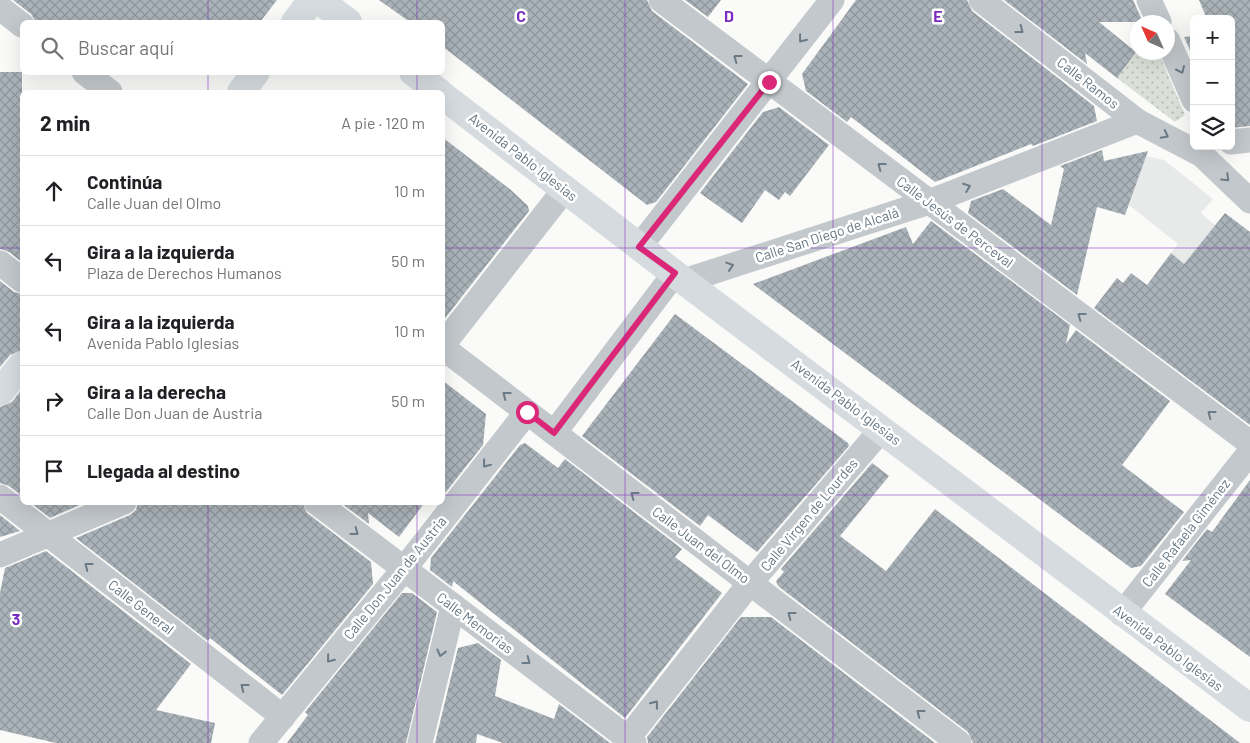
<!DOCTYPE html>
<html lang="es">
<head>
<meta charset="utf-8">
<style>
  body { margin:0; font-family:Barlow,sans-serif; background:#f6f6f6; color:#202124 }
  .controls { position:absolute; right:15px; top:15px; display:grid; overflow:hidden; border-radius:8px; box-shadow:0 5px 20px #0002 }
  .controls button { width:45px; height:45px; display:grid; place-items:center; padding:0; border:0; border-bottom:1px solid #e0e0e0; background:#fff; color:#202124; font:25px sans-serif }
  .compass { position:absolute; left:1130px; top:15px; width:45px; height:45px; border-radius:50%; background:#fff; box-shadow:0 5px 20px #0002; rotate:315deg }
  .stop { position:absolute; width:15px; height:15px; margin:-11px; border:4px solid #db2777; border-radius:50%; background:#fff }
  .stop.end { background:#db2777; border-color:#fff; box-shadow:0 1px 5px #0008 }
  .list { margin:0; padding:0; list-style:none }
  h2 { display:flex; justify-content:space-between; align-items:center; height:65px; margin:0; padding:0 20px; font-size:21px }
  h2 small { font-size:16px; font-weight:400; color:#757577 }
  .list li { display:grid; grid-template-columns:32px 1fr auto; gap:15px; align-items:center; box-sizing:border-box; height:70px; padding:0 20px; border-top:1px solid #e0e0e0 }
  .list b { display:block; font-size:19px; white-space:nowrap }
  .list p { margin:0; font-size:16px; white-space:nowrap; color:#757577 }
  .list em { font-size:16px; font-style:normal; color:#757577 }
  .icon { flex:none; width:28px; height:28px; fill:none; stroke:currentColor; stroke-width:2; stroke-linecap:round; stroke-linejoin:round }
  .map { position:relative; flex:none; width:1250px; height:743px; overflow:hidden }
  .search { position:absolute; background:#fff; box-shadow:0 5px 20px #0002; left:20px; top:20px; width:425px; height:55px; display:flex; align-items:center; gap:12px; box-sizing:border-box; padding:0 18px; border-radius:8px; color:#757577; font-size:19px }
  .panel { position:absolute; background:#fff; box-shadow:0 5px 20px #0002; left:20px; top:90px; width:425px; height:415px; border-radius:8px }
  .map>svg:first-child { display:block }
  .built { fill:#e8e9e9 }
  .grass { fill:url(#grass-dots) }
  .building { fill:url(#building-cross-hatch) }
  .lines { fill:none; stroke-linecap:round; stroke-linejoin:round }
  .street { stroke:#c3c8cc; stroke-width:25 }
  .secondary { stroke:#d6dbdf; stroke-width:28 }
  .oneway { stroke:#6a7a87 }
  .route { stroke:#db2777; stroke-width:6 }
  .grid { fill:none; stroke:#7b2cbf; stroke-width:1; stroke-opacity:0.55 }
  .labels { text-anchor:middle; stroke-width:5; stroke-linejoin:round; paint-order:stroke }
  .street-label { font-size:14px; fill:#657683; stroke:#fff }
  .grid-label { font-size:16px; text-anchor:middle; font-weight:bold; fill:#7b2cbf; stroke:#fff; stroke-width:5; stroke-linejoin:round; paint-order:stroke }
</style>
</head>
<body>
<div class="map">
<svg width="1250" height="743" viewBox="0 0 1250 743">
  <defs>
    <pattern id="grass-dots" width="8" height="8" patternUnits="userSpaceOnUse" patternTransform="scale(1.25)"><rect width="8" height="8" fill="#dadfd7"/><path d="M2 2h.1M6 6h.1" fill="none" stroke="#b4b9b4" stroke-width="1.8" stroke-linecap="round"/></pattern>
    <pattern id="building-cross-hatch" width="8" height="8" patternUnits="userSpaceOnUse" patternTransform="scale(1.25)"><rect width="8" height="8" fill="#aab3b9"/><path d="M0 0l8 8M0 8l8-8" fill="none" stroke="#8e969c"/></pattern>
  </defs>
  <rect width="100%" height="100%" fill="#fafaf8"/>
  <path class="built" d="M1146,156l18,4 49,39 -12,14 14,12 -31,39 -13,-11 7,-9 -49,-39z"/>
  <path class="grass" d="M1137,50l1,2 21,1 26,62 -10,7 -58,-44z"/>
  <g class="building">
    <path d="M13,0h264l-17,22h-224l-5,-8z"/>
    <path d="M379,0h268l5,11 96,73 -92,118 -9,3 -205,-159v-24h-32z"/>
    <path d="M685,0h36l-13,17z"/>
    <path d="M856,0h111l5,11 122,95 3,15 -64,25 -2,-2 -96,38 -84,-65 -4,5 -41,-31 -4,-17z"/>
    <path d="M1004,0h129l10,22h-44l37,30 -19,26 -32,-25 2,11z"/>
    <path d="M1199,0h51v126l-19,2v-109h-24z"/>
    <path d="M1194,36v23l-10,-22z"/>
    <path d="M0,72h22v190l-13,-10 -9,-3z"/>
    <path d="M779,107l50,38 -39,51 -5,-4 -6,8 -14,-10 -23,33 -42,-30 63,-81z"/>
    <path d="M442,137l69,53 17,16 1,5 -87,111z"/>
    <path d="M1102,150l2,11 44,-10 -23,64 -28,-8 -20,88 -109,-82 3,-12 32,-12 48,36 13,-56 -4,-3z"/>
    <path d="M1225,213l25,19v193l-156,-117 23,-30 6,5 8,-10 16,12 24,-32 13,11z"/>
    <path d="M931,221l139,104 -4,19 10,-14 94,71 -48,64 62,47 -43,54 -10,2 -378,-284 153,-57 7,17z"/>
    <path d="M0,281l14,11 8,2v56l-12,5 -10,12z"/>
    <path d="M675,314l173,129 1,3 -92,106 -49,-37 -8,11 -118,-90z"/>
    <path d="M442,380l44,34 -3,31 -41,52z"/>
    <path d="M22,389v107l-13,-10 -9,-3v-76l12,-5z"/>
    <path d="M525,443l33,25 7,-9 117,90 -7,8 47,36 -97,125 -172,-137 -1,6 -22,-17 1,-12 89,-113z"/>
    <path d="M872,463l17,13 -49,60 46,35 49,-62 305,234h-267l-5,-11 -190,-146 -2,-5 8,-9 -3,-3z"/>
    <path d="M1250,480v177l-85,-63 26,-34 -9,1 25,-32 5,3z"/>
    <path d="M30,502h56l-36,16z"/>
    <path d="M138,502h164l5,11 64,49 2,22 -91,111 -72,-57 -2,3 -132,-103 54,-23 6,-5z"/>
    <path d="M340,502h85l-26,35 -31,-24 1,11z"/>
    <path d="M0,515l20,16 -20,6z"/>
    <path d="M46,551l145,113 -35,46 59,13 -4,20h-155l-56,-13v-137l5,-25z"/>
    <path d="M402,593h10l25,19 -31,131h-119l21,-28 -3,-3z"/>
    <path d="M741,617h30l164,126h-287l-1,-6z"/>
    <path d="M478,643l23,17 -6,36 59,23 5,-15 51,39h-107l-26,-9 -1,9h-41l23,-95z"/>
  </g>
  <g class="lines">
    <g class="street">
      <path d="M661,0l589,443"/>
      <path d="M981,0l156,121 65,34 48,46"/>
      <path d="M1149,0l10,22"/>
      <path d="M0,8l22,17"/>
      <path d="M1168,41l26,59"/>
      <path d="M84,72l26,20"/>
      <path d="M1231,142l19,-2"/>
      <path d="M639,247l193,-247"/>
      <path d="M0,263l22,17"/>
      <path d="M684,281l245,-79 208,-81"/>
      <path d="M442,346l123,-157"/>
      <path d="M442,347l517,396"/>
      <path d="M554,433l121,-160"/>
      <path d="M0,497l283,220"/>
      <path d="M316,502l318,241"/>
      <path d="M0,555l124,-53"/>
      <path d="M1122,614l128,-162"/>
      <path d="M261,743l143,-174 123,-157"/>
      <path d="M420,743l33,-137"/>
      <path d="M627,743l1,-5 122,-155 132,-154"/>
    </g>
    <g class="secondary">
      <path d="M319,0l29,22"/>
      <path d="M295,22l17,-22"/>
      <path d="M413,72l26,20"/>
      <path d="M241,92l15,-20"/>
      <path d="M442,95l242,186 566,427"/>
      <path d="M0,392l22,-27"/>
    </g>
  </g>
  <defs><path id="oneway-chevron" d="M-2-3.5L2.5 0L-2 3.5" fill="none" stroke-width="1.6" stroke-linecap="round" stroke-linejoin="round" transform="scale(1.25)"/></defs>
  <g class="oneway">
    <use href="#oneway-chevron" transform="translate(1020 30) rotate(38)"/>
    <use href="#oneway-chevron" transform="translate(802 39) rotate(128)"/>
    <use href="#oneway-chevron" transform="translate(737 58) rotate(-143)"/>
    <use href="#oneway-chevron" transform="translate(1181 70) rotate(66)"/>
    <use href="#oneway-chevron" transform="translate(1165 135) rotate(27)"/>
    <use href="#oneway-chevron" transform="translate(881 166) rotate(-143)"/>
    <use href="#oneway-chevron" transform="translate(1226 178) rotate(44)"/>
    <use href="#oneway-chevron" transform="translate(967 187) rotate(-21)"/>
    <use href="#oneway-chevron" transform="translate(730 266) rotate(-18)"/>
    <use href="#oneway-chevron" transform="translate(1081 316) rotate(-143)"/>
    <use href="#oneway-chevron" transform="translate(506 395) rotate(-142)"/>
    <use href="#oneway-chevron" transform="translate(1211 414) rotate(-143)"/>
    <use href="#oneway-chevron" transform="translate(486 464) rotate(128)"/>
    <use href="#oneway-chevron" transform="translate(634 495) rotate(-143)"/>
    <use href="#oneway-chevron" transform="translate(355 532) rotate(37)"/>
    <use href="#oneway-chevron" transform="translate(88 566) rotate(-142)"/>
    <use href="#oneway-chevron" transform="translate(791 615) rotate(-143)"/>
    <use href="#oneway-chevron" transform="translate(441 653) rotate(104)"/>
    <use href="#oneway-chevron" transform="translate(330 659) rotate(129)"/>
    <use href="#oneway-chevron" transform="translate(527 661) rotate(37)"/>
    <use href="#oneway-chevron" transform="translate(244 687) rotate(-142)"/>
    <use href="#oneway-chevron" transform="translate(655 704) rotate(-52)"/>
    <use href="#oneway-chevron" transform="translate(920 713) rotate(-143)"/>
  </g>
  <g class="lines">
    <path class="route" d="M527,412l27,21 121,-160 -36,-26 130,-165"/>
  </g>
  <path class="grid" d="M208,0v22M417,0v22M625,0v743M833,0v743M1042,0v743M208,72v20M417,72v20M0,248h22M442,248h808M0,495h22M442,495h808M208,502v241M417,502v241"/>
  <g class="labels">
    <g class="street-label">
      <text transform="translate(1088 83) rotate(38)" y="5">Calle Ramos</text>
      <text transform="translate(523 157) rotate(38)" y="5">Avenida Pablo Iglesias</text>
      <text transform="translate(955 222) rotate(37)" y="5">Calle Jesús de Perceval</text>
      <text transform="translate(827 235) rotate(-18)" y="5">Calle San Diego de Alcalá</text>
      <text transform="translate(846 402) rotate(37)" y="5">Avenida Pablo Iglesias</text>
      <text transform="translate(809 515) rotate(-50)" y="5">Calle Virgen de Lourdes</text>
      <text transform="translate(1186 533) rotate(-52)" y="5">Calle Rafaela Giménez</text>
      <text transform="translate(701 545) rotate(37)" y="5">Calle Juan del Olmo</text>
      <text transform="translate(395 578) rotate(-51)" y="5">Calle Don Juan de Austria</text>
      <text transform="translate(141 607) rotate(38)" y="5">Calle General</text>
      <text transform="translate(475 623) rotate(37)" y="5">Calle Memorias</text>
      <text transform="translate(1168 648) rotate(37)" y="5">Avenida Pablo Iglesias</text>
    </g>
  </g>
  <g class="grid-label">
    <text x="521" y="22">C</text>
    <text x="729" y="22">D</text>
    <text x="938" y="22">E</text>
    <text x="16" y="625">3</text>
  </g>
</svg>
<div class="controls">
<button>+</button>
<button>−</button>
<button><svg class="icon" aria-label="layers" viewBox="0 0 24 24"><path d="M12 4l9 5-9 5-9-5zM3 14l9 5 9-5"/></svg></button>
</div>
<svg class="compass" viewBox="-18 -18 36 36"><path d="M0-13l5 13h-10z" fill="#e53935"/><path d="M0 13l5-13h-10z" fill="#757577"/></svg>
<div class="stop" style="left:527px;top:412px"></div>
<div class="stop end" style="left:769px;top:82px"></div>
<div class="search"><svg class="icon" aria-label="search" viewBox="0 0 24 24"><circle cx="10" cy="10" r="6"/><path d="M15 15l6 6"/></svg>Buscar aquí</div>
<section class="panel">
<h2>2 min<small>A pie · 120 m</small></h2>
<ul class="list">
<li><svg class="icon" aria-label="ahead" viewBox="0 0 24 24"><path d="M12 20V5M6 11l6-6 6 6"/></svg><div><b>Continúa</b><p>Calle Juan del Olmo</p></div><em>10 m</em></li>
<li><svg class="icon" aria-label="left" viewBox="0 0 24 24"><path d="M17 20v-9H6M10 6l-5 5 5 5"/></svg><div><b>Gira a la izquierda</b><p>Plaza de Derechos Humanos</p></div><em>50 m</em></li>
<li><svg class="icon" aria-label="left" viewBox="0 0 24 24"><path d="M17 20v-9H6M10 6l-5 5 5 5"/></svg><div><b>Gira a la izquierda</b><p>Avenida Pablo Iglesias</p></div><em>10 m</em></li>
<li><svg class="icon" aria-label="right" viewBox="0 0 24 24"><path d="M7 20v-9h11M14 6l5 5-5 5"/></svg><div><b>Gira a la derecha</b><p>Calle Don Juan de Austria</p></div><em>50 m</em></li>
<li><svg class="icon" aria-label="arrive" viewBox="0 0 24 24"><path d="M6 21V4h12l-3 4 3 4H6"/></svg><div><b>Llegada al destino</b></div></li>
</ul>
</section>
</div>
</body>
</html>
